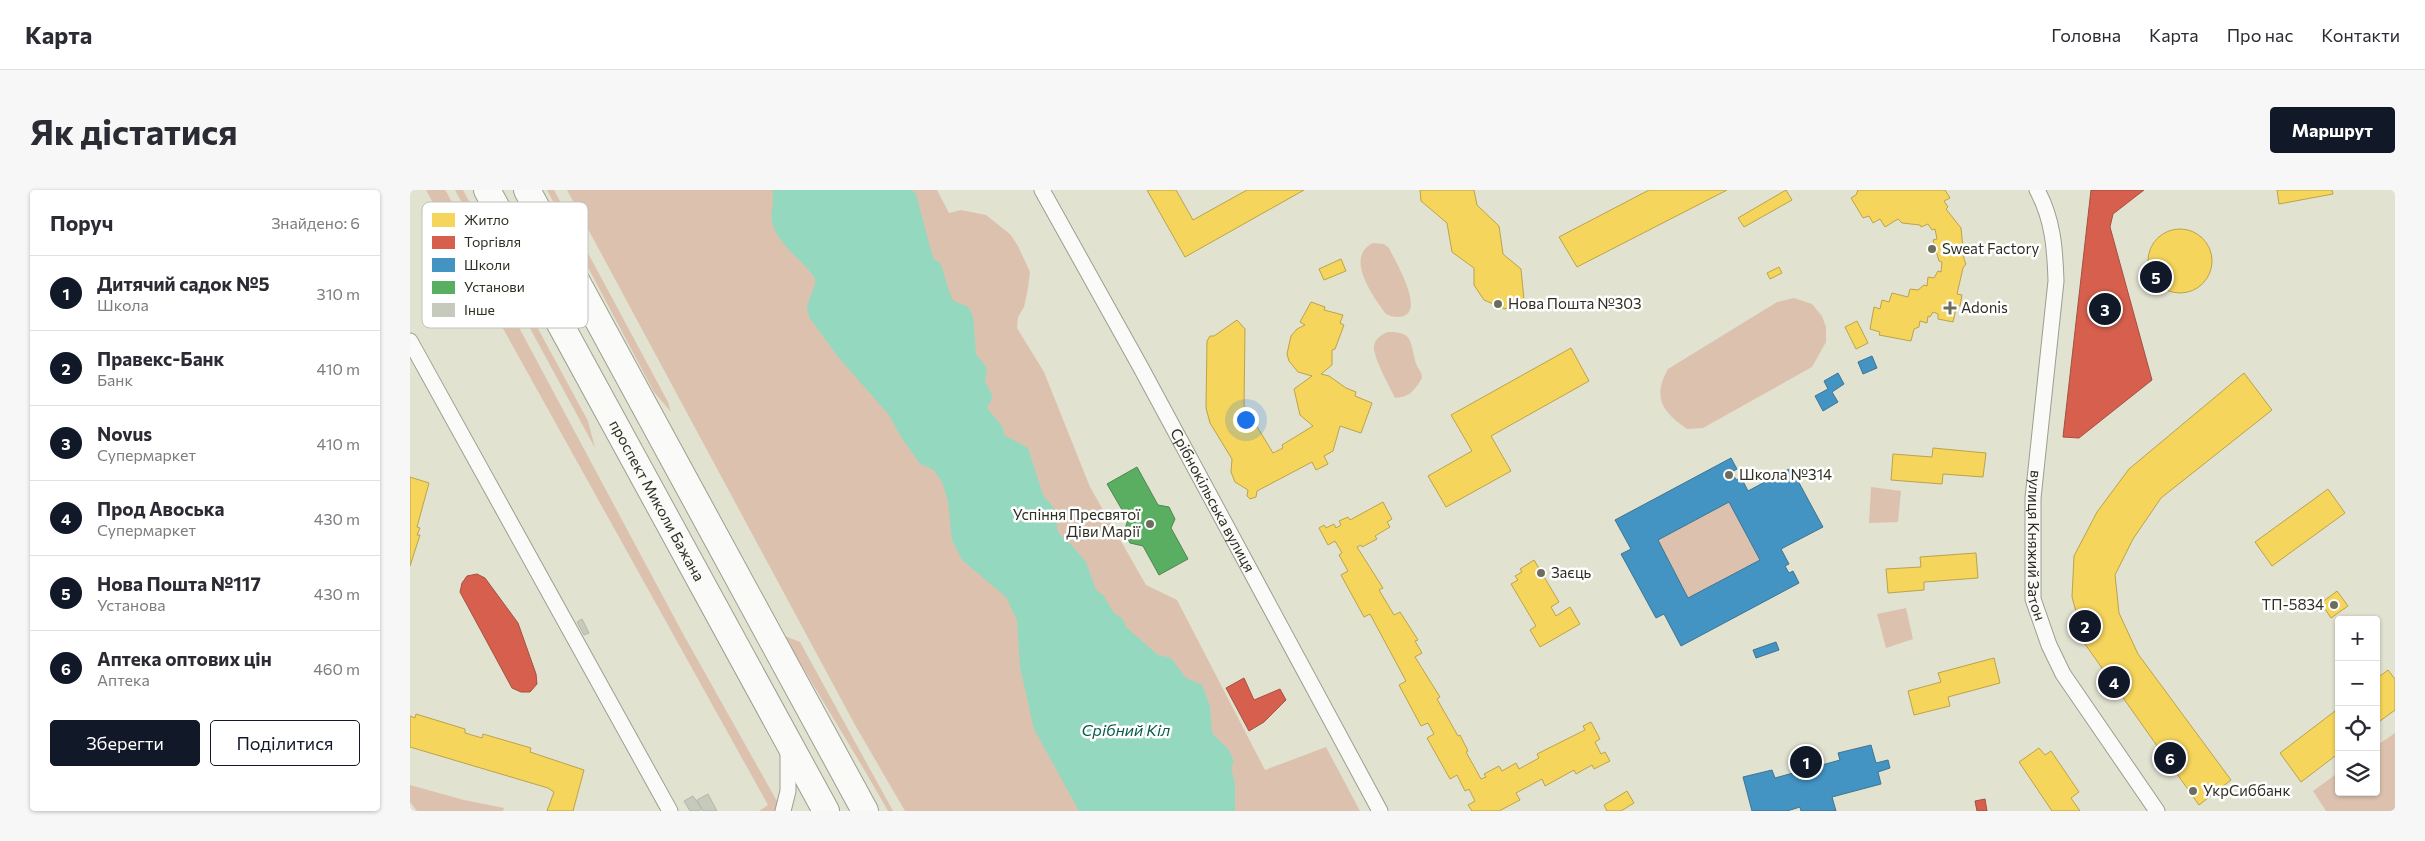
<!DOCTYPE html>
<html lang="uk">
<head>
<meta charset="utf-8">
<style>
  body { margin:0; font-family:Commissioner,sans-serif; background:#f7f7f7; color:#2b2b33 }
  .controls { position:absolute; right:15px; bottom:15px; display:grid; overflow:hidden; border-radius:5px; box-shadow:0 1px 4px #0004 }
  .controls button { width:45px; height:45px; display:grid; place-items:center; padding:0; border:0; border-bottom:1px solid #e1e1e2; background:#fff; color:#2b2b33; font:25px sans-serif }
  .you { position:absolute; left:835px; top:229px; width:18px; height:18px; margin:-12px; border:4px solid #fff; border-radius:50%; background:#1a73e8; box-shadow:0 0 0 8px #1a73e833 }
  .badge { display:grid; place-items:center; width:32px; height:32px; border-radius:50%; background:#111827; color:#fff; font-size:16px; font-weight:700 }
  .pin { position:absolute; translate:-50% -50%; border:2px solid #fff; box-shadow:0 1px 5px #0006 }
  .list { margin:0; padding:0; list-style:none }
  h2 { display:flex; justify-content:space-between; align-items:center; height:65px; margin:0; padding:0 20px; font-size:21px }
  h2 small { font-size:16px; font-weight:400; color:#7c7c81 }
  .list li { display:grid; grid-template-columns:32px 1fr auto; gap:15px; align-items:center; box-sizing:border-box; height:75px; padding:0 20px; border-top:1px solid #e1e1e2 }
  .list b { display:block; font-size:19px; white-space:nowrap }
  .list p { margin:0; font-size:16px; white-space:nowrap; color:#7c7c81 }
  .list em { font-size:16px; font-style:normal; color:#7c7c81 }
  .actions { display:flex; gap:10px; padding:15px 20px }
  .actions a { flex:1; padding:11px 0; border:1px solid #111827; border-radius:5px; text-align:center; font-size:18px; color:#111827 }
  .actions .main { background:#111827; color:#fff }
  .icon { flex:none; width:28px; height:28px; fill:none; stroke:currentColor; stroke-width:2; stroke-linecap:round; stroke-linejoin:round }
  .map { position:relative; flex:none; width:1985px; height:621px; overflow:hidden; border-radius:5px }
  header { display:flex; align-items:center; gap:30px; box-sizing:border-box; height:70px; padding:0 25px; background:#fff; border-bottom:1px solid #e1e1e2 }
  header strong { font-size:24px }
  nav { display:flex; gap:28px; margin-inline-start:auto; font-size:18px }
  .intro { display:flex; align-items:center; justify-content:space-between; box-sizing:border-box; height:120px; padding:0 30px }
  h1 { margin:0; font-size:35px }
  .button { padding:12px 22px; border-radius:5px; background:#111827; color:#fff; font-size:18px; font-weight:700 }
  main { display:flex; gap:30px; padding:0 30px }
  aside { flex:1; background:#fff; border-radius:5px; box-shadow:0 1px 4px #0004 }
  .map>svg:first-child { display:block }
  .green { fill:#dcc2ae }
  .water { fill:#94d8bf }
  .homes { fill:#f6d55c; stroke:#baa34b }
  .shops { fill:#d6604d; stroke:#a45140 }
  .schools { fill:#4393c3; stroke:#3d7593; fill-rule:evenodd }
  .public { fill:#5aae61; stroke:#4d884e }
  .building { fill:#c6cabd; stroke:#b3b8ab }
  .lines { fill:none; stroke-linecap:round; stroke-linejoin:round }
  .street-casing { stroke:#9d9e90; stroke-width:17 }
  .highway-casing { stroke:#9d9e90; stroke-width:28 }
  .street { stroke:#fafbf8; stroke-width:15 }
  .highway { stroke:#fafbf8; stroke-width:26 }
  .poi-dot { fill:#6d6d5f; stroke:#fff; stroke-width:2 }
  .labels { text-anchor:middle; stroke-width:5; stroke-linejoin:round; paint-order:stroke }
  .poi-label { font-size:15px; fill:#2e2e22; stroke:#fff; text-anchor:start }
  .street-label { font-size:15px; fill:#2e2e22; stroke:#fff }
  .water-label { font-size:16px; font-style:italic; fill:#075b49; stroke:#fff }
  .key { fill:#fff; stroke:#c0c0bd; stroke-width:1 }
  .key-label { font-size:14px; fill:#2e2e22 }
</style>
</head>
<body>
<header>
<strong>Карта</strong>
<nav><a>Головна</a><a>Карта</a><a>Про нас</a><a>Контакти</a></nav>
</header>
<div class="intro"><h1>Як дістатися</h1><a class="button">Маршрут</a></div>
<main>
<aside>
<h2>Поруч<small>Знайдено: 6</small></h2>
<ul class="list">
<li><span class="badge">1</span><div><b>Дитячий садок №5</b><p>Школа</p></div><em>310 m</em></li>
<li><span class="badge">2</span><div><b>Правекс-Банк</b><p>Банк</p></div><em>410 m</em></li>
<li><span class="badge">3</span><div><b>Novus</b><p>Супермаркет</p></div><em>410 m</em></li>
<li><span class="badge">4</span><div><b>Прод Авоська</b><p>Супермаркет</p></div><em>430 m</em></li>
<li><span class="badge">5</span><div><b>Нова Пошта №117</b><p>Установа</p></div><em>430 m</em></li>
<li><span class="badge">6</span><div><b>Аптека оптових цін</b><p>Аптека</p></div><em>460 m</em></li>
</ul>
<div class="actions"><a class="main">Зберегти</a><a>Поділитися</a></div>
</aside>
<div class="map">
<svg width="1985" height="621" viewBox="0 0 1985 621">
  <rect width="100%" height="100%" fill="#e1e2d0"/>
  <g class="green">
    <path d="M16,0h19l2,3 235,439 96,171 -3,8h-16l9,-6z"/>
    <path d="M45,0h8l125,231 7,27z"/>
    <path d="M137,0h7l114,212 3,10 -17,-20z"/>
    <path d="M157,0h370l12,23 12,-3 25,5 24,19 8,12 12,26 -2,16 -4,19 -6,10 -1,11 27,44 46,115 56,98 31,15 88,170 61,-23 34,64h-455l-50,-86z"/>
    <path d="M963,53l11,1 5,4c6,13 35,60 15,68 -7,2 -14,1 -19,-3 -12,-17 -41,-56 -12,-70z"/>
    <path d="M1384,108l18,6 10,12 4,11v15l-14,25 -109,61 -16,1c-25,-17 -35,-32 -19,-60l109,-67z"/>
    <path d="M977,142c25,0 23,7 28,28 1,7 7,11 7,18 -7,12 -12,19 -27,20 -5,-11 -22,-40 -21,-52 1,-7 7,-11 13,-14z"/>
    <path d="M1461,297l30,4 -3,31 -29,1z"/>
    <path d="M1319,312l31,58 -72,38 -30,-58z"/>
    <path d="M1496,418l7,31 -27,9 -9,-34z"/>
    <path d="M375,446l15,6 93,169h-5c-33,-59 -70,-116 -103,-175z"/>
    <path d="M1985,543v78h-69l-13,-20 26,-19v20h37v-46z"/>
    <path d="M0,595l54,15 40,8 -1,3h-86l-7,-9z"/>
  </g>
  <path class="water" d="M362,0h140l4,4 17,64 8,6 10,33 3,4 14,6 5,9 3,38 11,14 -2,13 8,16 -6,11 15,18 2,9 24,13 15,47 15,18 -1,16 2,5 9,7 18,21 10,28 7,5 11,18 9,6 3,8 32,28 13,3 15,20 16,7 8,21 2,27 17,17 5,12 -3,6 4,16v27h-156l-45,-82 -14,-62 -3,-47 -11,-23 -44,-37 -10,-20 -4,-38 -5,-18 -9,-14 -14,-6 -19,-27 -12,-22 -50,-57 -30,-41 -2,-11 8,-22v-6c-13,-19 -37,-32 -43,-56 -2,-11 3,-22 0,-32z"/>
  <g class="homes">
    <path d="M737,0h29l17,30 54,-30h57l-119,67z"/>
    <path d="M1010,0h54l3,15 22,21 4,28 18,15 3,31 -19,9 -21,-9 -10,-15v-17l-22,-16 -5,-29 -26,-22z"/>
    <path d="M1239,0h78l-150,77 -18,-30z"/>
    <path d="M1376,0l6,10 -48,27 -6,-9z"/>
    <path d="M1448,0h87l5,8 -6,3 4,6 -2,2 15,19 3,31 2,5 -3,4 -6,26 5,1 -2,11 -3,-1 -4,17 -15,-3v-5l-5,-2 -3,5 -2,-1 -1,7 -7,-2 -1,6 -5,2 -3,12 -32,-6 1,-3 -10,-3 4,-22 6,2 2,-9 7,2 3,-9 16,4 2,-8 8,1 6,-5 3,1 1,-9 6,1 4,-7 3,1 1,-10 -3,-1 -6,-21 4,-1 -2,-10 -3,1 -4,-6 -7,3 -1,-2 -18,-2 -4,-4 -13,8 -5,-8 -7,4 -4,-7 -6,2 -12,-20 5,-3z"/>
    <path d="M1867,0h55l1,4 -54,10z"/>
    <circle cx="1770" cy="71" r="32"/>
    <path d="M931,69l5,12 -22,9 -5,-11z"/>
    <path d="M1369,77l3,6 -12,6 -3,-6z"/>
    <path d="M901,112l14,5 -1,3 19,5 -3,8 4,2 -9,24 -3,1v15l-11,9 8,2 17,12 10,4 -1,4 17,7 -11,30 -21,-7 -7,25 -9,5 4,8 -12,6 -4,-8 -55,29 -1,6 -6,2 -3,-3 1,-6 -13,-8 -4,-10 1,-13 -22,-36 -4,-15 1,-67 3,-5h4l23,-16 8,9 -1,76 29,48 10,-5 -1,-3 31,-19 -13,-11 -6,-26 18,-13 -14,-4 -9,-11 -2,-7 4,-18 6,-7 8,-4 -5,-3z"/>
    <path d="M1447,131l11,22 -12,6 -11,-22z"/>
    <path d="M1161,158l18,33 -98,55 20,35 -65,36 -18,-31 44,-25 -21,-36z"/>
    <path d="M1834,183l28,37 -111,88 -28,41 -18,36 4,38 19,41 93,126 -32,25 -114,-161 -13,-47 2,-41 23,-44 32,-43z"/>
    <path d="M1523,258l53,5 -3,24 -40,-3 -1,10 -51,-4 2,-26 39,3z"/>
    <path d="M0,287l19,6 -12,44 3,1 -3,7h3l-10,31z"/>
    <path d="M1918,299l17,24 -73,53 -17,-24z"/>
    <path d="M973,312l9,17 -5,3 3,5 -15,9 2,3 -15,8 -1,-2 -4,2 26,41 -4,2 15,25 6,-3 18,28 -3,1 7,12 -7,4 25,40 -3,2 21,37 2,-1 8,16 -2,1 15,27 5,-2 -2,-3 15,-8 3,5 14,-8 3,6 20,-11 -2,-4 48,-24 -2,-4 8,-4 9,17 -5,3 6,12 4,-2 5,9 -16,8 -2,-4 -16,9 -2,-4 -29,16 -3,-7 -26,14 4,7 -21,11h-27l-4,-6 7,-4 -6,-12 -4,2 -8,-16 -7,4 -23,-41 7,-4 -6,-11 -7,3 -22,-41 7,-4 -36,-67 -6,3 -23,-42 7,-4 -9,-16 3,-2 -7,-12 -7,4 -9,-17 5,-3 2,3 8,-4 2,4 5,-3 -2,-4 9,-4 2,3z"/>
    <path d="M1566,363l2,25 -54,4v8l-36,3 -2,-24 35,-2 -1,-10z"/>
    <path d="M1124,370l25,42 -8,5 5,9 14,-9 10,17 -40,23 -10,-17 6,-4 -25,-42 7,-4 -3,-4 7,-4 -2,-3z"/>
    <path d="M1927,401l11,15 -17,12 -10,-15z"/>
    <path d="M1584,468l6,25 -52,14 2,9 -36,9 -6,-24 33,-9 -3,-9z"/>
    <path d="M1978,480l7,9v31l-19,14v-45z"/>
    <path d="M1929,518v45l-38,29 -21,-29z"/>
    <path d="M6,524l49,15v4l17,5 1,-4 48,14 -1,4 54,18 -11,41h-26l7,-19 -6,-4 -138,-41v-31l5,2z"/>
    <path d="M1629,558l6,7 6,-4 28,41 -8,6 9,13h-28l-33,-49z"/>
    <path d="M1217,601l7,12 -13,8h-14l-3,-6z"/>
  </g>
  <g class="shops">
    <path d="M1681,0h53l-31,24 -3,13 42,153 -73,58 -16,-1z"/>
    <path d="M67,384l8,4 33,45 18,51 1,10 -7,8h-9l-9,-4 -52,-96 2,-9 5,-7z"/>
    <path d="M834,488l10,22 26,-11 6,11 -22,22 -15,9 -23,-43z"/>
    <path d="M1575,609l2,12h-10l-2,-10z"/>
  </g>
  <g class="schools">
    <path d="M1462,166l5,12 -14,6 -5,-12z"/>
    <path d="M1428,183l6,11 -12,8 6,10 -15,9 -8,-15 13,-7 -4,-8z"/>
    <path d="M1321,268l6,11 -5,3 4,8 5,-3 7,14 43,-23 32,59 -42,22 8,15 -4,2 4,7 4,-2 6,12 -118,63 -17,-32 -8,4 -35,-64 10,-5 -16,-29zM1319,312l31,58 -72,38 -30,-58z"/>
    <path d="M1366,452l3,8 -23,8 -3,-8z"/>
    <path d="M1461,555l5,18 12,-3 2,8 -12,4 3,12 -49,13 4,14h-35l-1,-4 -13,4h-35l-9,-34 29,-7 3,8 65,-18 -2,-7z"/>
  </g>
  <path class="public" d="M727,277l21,38 11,2 6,12 -4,9 17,31 -29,16 -16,-29 -13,-3 -6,-12 4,-11 -21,-36z"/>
  <g class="building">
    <path d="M172,429l7,14 -5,2 -7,-13z"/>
    <path d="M298,604l9,17h-14l-6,-11z"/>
    <path d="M283,606l9,13 -3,2h-9l-6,-10z"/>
  </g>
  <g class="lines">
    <defs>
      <g id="street">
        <path id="s1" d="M632,0l98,176 240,445"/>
        <path id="s2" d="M1627,0c16,29 18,59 19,91l-23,217v101l16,46 14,29 94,137"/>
        <path d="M0,151l260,470"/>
        <path d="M373,621l5,-20v-43"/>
      </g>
      <g id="highway">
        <path id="s3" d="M77,0l339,621"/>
        <path d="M117,0l338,621"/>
      </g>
    </defs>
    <use href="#street" class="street-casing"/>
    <use href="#highway" class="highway-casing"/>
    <use href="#street" class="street"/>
    <use href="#highway" class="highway"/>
  </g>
  <g class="poi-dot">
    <circle cx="1522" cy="59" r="5"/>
    <circle cx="1088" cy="114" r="5"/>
    <path d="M1537.5 110.5h5v5h5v5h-5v5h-5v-5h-5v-5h5z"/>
    <circle cx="1319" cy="285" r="5"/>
    <circle cx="740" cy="334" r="5"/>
    <circle cx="1131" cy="383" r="5"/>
    <circle cx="1924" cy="415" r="5"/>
    <circle cx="1783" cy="601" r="5"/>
  </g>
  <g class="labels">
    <g class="poi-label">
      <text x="1532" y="64">Sweat Factory</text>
      <text x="1098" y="119">Нова Пошта №303</text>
      <text x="1551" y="123">Adonis</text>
      <text x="1329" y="290">Школа №314</text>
      <text x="730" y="330" text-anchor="end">Успіння Пресвятої<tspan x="730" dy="17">Діви Марії</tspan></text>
      <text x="1141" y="388">Заєць</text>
      <text x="1914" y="420" text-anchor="end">ТП-5834</text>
      <text x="1793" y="606">УкрСиббанк</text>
    </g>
    <g class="street-label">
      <text dy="5" stroke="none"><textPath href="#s3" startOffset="354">проспект Миколи Бажана</textPath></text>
      <text dy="5" stroke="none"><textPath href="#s1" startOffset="354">Срібнокільська вулиця</textPath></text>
      <text dy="5" stroke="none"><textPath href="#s2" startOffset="360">вулиця Княжий Затон</textPath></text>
    </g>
    <g class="water-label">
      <text x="716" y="546">Срібний Кіл</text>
    </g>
  </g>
  <rect x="12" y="12" width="166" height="126" rx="8" class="key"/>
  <rect x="22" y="23" width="23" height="14" fill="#f6d55c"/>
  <rect x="22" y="46" width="23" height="13" fill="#d6604d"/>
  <rect x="22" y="68" width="23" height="14" fill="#4393c3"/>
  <rect x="22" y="91" width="23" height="13" fill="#5aae61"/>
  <rect x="22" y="113" width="23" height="14" fill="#c6cabd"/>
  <g class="key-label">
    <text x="54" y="35">Житло</text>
    <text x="54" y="57">Торгівля</text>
    <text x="54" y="80">Школи</text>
    <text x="54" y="102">Установи</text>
    <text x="54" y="125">Інше</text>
  </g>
</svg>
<div class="controls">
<button>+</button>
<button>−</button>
<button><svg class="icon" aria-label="locate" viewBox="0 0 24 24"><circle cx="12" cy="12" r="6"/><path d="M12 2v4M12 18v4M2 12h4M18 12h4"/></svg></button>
<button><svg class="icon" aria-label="layers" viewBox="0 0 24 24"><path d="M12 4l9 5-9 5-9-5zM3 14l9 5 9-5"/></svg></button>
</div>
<div class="you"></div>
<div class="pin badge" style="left:1396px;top:572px">1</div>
<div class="pin badge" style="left:1675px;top:436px">2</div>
<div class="pin badge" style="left:1695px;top:119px">3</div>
<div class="pin badge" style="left:1704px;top:492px">4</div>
<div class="pin badge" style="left:1746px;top:87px">5</div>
<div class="pin badge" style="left:1760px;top:568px">6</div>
</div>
</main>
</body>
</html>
